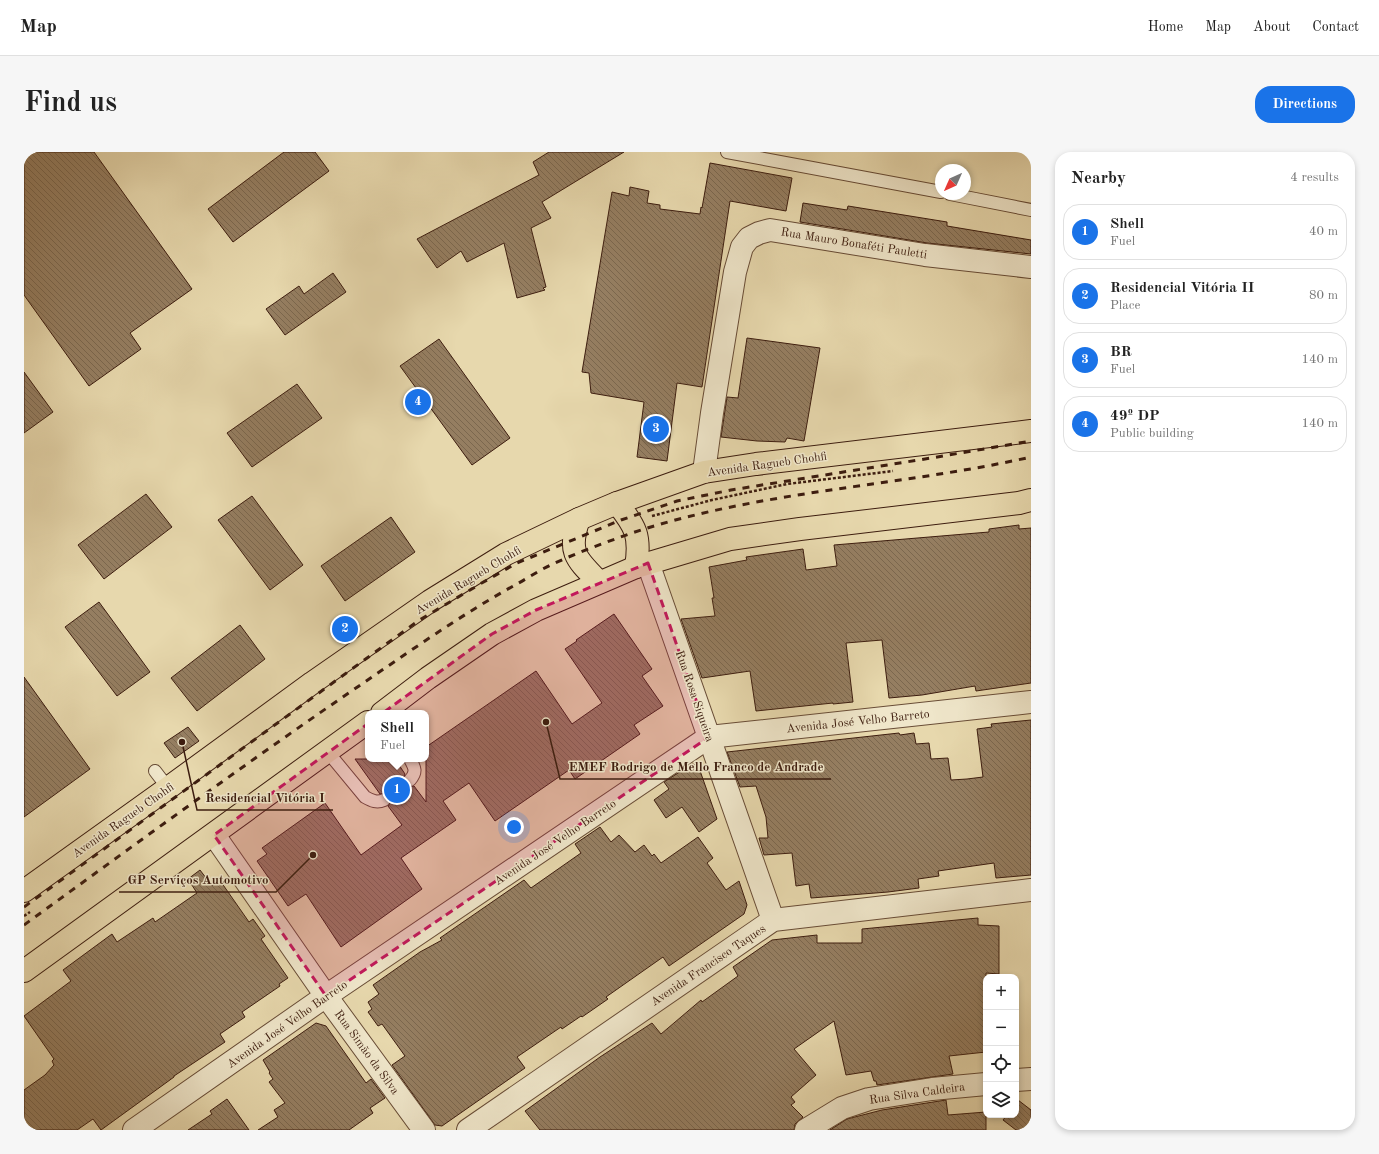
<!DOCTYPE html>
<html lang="en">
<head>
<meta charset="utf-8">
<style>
  body { margin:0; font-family:"Old Standard TT",serif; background:#f6f6f6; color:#222 }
  .controls { position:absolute; right:12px; bottom:12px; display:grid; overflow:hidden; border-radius:8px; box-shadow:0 2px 6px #0003 }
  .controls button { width:36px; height:36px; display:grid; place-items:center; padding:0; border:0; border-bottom:1px solid #e0e0e0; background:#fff; color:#222; font:20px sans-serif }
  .compass { position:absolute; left:911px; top:12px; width:36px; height:36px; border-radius:50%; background:#fff; box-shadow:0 2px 6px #0003; rotate:225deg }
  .you { position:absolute; left:490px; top:675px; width:14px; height:14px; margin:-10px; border:3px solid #fff; border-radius:50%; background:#1a73e8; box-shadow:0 0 0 6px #1a73e833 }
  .badge { display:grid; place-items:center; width:26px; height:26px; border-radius:50%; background:#1a73e8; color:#fff; font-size:13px; font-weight:700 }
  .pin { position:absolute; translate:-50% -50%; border:2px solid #fff; box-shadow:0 1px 4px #0006 }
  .popup { position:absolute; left:341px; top:558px; width:64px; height:52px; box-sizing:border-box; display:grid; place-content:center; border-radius:8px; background:#fff; filter:drop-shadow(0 1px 3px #0005); font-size:13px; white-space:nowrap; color:#767676 }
  .popup b { font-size:15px; color:#222 }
  .popup::after { content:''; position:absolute; left:50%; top:100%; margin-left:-8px; border:8px solid transparent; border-top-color:#fff }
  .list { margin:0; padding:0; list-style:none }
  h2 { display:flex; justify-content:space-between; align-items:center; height:52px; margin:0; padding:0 16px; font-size:17px }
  h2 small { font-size:13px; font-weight:400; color:#767676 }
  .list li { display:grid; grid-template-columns:26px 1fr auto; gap:12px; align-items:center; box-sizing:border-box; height:56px; margin:0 8px 8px; padding:0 8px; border:1px solid #e0e0e0; border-radius:16px }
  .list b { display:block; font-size:15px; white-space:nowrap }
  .list p { margin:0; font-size:13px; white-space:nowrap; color:#767676 }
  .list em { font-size:13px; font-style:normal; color:#767676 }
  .icon { flex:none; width:22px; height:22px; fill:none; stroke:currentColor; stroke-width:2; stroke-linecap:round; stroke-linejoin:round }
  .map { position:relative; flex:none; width:1007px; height:978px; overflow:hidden; border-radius:16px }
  header { display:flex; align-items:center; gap:24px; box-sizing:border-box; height:56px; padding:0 20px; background:#fff; border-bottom:1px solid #e0e0e0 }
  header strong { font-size:19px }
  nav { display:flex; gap:22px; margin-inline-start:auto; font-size:14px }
  .intro { display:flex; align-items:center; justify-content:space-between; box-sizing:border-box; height:96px; padding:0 24px }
  h1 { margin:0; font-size:28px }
  .button { padding:10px 18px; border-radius:16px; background:#1a73e8; color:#fff; font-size:14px; font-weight:700 }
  main { display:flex; gap:24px; padding:0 24px }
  aside { flex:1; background:#fff; border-radius:16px; box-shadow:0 2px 6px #0003 }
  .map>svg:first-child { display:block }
  .building { fill:url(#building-back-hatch); stroke:#3d1d0f }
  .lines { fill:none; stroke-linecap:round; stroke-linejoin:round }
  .service-casing { stroke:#684c36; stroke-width:14 }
  .minor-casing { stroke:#684c36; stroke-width:24 }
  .trunk-casing { stroke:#3d1d0f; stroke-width:24 }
  .path { stroke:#3d1d0f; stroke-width:2.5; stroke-dasharray:3 2; stroke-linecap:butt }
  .service { stroke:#efe6ca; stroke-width:12 }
  .minor { stroke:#efe6ca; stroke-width:22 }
  .trunk { stroke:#e7d8ad; stroke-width:22 }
  .rail { stroke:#3d1d0f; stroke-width:3; stroke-dasharray:7 7; stroke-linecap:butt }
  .marked { fill:#c2185b; fill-opacity:0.2; stroke:#c2185b; stroke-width:3; stroke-dasharray:8 5; stroke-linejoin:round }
  .labels { text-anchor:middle; stroke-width:3; stroke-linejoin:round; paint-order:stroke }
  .street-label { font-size:12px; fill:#3d1d0f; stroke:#efe6ca }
  .leader { fill:none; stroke:#3d1d0f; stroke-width:1.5 }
  .callout-dot { fill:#3d1d0f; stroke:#efe6ca; stroke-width:1.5 }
  .callout-label { font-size:13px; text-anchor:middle; font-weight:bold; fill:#3d1d0f; stroke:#efe6ca; stroke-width:3; stroke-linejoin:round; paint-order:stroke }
</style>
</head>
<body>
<header>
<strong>Map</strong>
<nav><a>Home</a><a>Map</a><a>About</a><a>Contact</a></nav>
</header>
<div class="intro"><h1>Find us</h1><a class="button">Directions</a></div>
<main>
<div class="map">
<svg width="1007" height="978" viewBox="0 0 1007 978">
  <defs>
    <pattern id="building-back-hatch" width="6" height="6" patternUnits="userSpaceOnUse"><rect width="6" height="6" fill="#957e61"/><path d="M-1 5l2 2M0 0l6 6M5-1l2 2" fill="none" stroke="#7b674e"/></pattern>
  </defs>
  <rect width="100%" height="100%" fill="#e7d8ad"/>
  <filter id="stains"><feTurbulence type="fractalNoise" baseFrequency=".005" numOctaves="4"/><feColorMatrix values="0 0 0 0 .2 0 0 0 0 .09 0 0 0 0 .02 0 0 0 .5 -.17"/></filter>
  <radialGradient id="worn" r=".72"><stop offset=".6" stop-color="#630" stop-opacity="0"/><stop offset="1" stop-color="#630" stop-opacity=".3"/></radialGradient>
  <g class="building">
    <path d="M0,0h70l98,137 -62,44 11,16 -52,37 -65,-91z"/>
    <path d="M260,0h31l14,19 -96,71 -25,-33z"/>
    <path d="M525,0h75l-82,50 9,16 -20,10 15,59 -3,1 2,2 -28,8 -13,-55 -37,19 -6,-11 -24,17 -20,-29 122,-64 -6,-13z"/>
    <path d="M686,11l82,15 -6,33 -56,-10 -28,186 -25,-4 -10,78 -30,-4 7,-55 -53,-9 -2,-20 -7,-1 30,-180 17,4 1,-9 19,4 -2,12 13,2v4l40,5 1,-7 1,1z"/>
    <path d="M779,51l44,7 1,-4 99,16v4l84,14v14l-104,-11 -127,-21z"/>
    <path d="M309,121l13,19 -61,43 -19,-26 33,-23 5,8z"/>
    <path d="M723,186l73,10 -16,93 -17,-3 -2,4 -28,-1 -36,-4 6,-40 11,1z"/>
    <path d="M415,187l71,99 -38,27 -72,-99z"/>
    <path d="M0,220l29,40 -29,21z"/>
    <path d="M273,232l25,34 -70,49 -25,-34z"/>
    <path d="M122,342l26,33 -68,52 -26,-34z"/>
    <path d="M228,344l51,69 -33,25 -52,-70z"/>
    <path d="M367,365l24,35 -70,49 -24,-35z"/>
    <path d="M995,373v4l12,-1v155l-55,8 -1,-5 -53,9 -33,3 -7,-58 -36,3 7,59 -20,2v-1l-77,8 -6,-40 -48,7 -21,-59 34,-3 -3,-18h2l-5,-31 38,-7 -1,-3 57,-8 3,21 31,-4 -3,-21 155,-13v-3z"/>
    <path d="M75,450l51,70 -33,24 -52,-69z"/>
    <path d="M590,462l38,55 -10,7 21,30 -29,19 6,9 -65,45 -6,-9 -74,51 -26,-38 -26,18 13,19 -55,38 21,31 -81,58 -35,-53 -18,12 -31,-45 10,-7 -5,-6 63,-45 36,52 41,-30 -14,-19 3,-5 -2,-6 -4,-2 -5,1 -25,-35h40l10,15 -2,5v4l6,4 5,-1 12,16v-55l110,-76 36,53 30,-21 -37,-54 12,-8 -1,-1z"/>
    <path d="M216,473l25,34 -68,52 -26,-33z"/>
    <path d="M0,525l66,92 -66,48z"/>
    <path d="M1007,568v155l-35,3 -2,-15 -56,8 1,5 -21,3 1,9 -31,4 -77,6 -2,-14 -13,2 -4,-33 -28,2 -5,-17h9l-2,-21 -10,-31 -16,1 -13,-35 172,-19 1,2 14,-2 2,11 13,-1 2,16 17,-1 3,22 16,-1 16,-2 -6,-48 15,-2 -1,-3z"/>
    <path d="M164,575l11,14 -24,17 -11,-15z"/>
    <path d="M668,612l6,1 19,54 -18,13 -17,-25 -16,11 -12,-18 15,-11 -5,-7z"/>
    <path d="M576,675l11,15 8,-7 16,17 9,-7 8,11 2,-2 7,9 37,-26 15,21 -6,5 19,27 13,-9 8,24 -3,9 -75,52 -6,-9 -57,40 2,2 -26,18 -1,-1 -19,13 -1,-2 -44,30 8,11 -83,58 -7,-1 -43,-60 13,-9 -23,-32 -4,2 -10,-14 4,-3 -4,-7 11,-8 -6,-9 47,-33 22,-12 -2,-2 84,-58 7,8 50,-35 -6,-9z"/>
    <path d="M176,718l12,16 7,-7 30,43 4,-3 12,17 -4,3 27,39 -9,6 1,2 -38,26 3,5 -25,17 5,8 -51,34v1l-73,53 -8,-11 -16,11h-53v-40l21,-15 9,-10 -2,-4 2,-2 -30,-43 47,-35 -8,-11 49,-36 5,8 36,-24 2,4 42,-29 -9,-14z"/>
    <path d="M954,766v7l21,1v48l-13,-1v79l-37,4 4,18 -76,11 -1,-4h-2l-3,-10 -25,4 -12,-54 -40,28 22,26 -25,22 4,5 -4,3 12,12 -8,7 -1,6h-254l-15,-19 75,-54 52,-34 9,11 40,-34 1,2 36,-26 -5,-9 39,-27 45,-5v8h45v-14z"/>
    <path d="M292,871l10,3 40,57 5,-4 14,19 -15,10 3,5 -24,17h-91l20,-13 -4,-7 11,-7 -16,-21 4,-3 -4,-6 1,-1 -7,-12z"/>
    <path d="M203,947l22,31h-61l24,-16 -2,-3z"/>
    <path d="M922,948l2,15 38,-3v18h-156l17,-11 35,-9z"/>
    <path d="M994,948l13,10v11l-7,9h-8l-13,-10 4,-5h9v-13z"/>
  </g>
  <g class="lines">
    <defs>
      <g id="service">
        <path d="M703,0l214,40"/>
        <path d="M926,42l81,16"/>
        <path d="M303,599l38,46c7,4 12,6 19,3"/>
        <path d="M386,607c5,9 7,13 0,21"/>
        <path d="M131,619l13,17"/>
      </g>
      <g id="minor">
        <path d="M680,320l8,-59 23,-141 7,-25 7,-9 10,-5 11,-3 155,25 106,12"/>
        <path d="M624,411l125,357"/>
        <path d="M190,683l112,161 98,134"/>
        <path d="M992,928l15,-1"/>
        <path d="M110,978l192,-134 383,-259 322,-35"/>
        <path d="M444,978l305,-210 258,-30"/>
        <path d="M782,978l36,-22 27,-9 63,-10 54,-5"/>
      </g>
      <g id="trunk">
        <path d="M593,351c19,24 24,33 19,64"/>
        <path d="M555,367c-12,33 -3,40 20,63"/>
        <path d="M358,561l46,-35 64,-44 44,-24 100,-43 94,-28 70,-10 219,-26 12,-3"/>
        <path d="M0,739l144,-103 144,-105 118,-82 76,-47 73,-35 38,-16 87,-31 52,-8 275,-33"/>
        <path d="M0,819l344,-249"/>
      </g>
    </defs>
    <use href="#service" class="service-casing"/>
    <use href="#minor" class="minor-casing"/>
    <use href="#trunk" class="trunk-casing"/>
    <g class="path">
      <path d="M628,364l60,-16 75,-16 106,-13"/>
      <path d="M0,764l6,-4"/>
    </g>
    <use href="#service" class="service"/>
    <use href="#minor" class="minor"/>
    <use href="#trunk" class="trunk"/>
    <g class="rail">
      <path d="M0,755l394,-286 62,-37 37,-21 104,-43 56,-19 54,-11 200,-32 100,-17"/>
      <path d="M0,773c109,-79 218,-159 329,-235 53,-36 106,-74 162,-105 13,-7 26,-16 40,-22 24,-11 49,-20 74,-29 130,-44 269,-47 402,-77"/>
    </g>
  </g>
  <path class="marked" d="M624,411l61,174 -383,259 -112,-161 278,-201 44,-24z"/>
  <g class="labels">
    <g class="street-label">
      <text transform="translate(830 91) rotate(9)" y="4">Rua Mauro Bonaféti Pauletti</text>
      <text transform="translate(743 312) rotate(-8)" y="4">Avenida Ragueb Chohfi</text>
      <text transform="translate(444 428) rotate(-31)" y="4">Avenida Ragueb Chohfi</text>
      <text transform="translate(671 544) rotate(71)" y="4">Rua Rosa Siqueira</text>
      <text transform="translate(834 569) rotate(-6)" y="4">Avenida José Velho Barreto</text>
      <text transform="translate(99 668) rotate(-35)" y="4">Avenida Ragueb Chohfi</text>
      <text transform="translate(531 690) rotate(-34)" y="4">Avenida José Velho Barreto</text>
      <text transform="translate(684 813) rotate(-34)" y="4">Avenida Francisco Taques</text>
      <text transform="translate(263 872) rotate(-35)" y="4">Avenida José Velho Barreto</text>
      <text transform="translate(343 900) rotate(54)" y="4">Rua Simão da Silva</text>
      <text transform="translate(893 941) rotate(-8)" y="4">Rua Silva Caldeira</text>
    </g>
  </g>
  <path class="leader" d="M522 570L536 627H807M158 590L173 658H309M289 703L252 740H95"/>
  <g class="callout-dot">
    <circle cx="522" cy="570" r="4"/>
    <circle cx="158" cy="590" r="4"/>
    <circle cx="289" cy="703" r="4"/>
  </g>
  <g class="callout-label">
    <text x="672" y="619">EMEF Rodrigo de Mello Franco de Andrade</text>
    <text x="241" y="650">Residencial Vitória I</text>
    <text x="174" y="732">GP Serviços Automotivo</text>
  </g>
  <rect width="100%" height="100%" filter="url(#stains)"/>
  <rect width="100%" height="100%" fill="url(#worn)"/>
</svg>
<div class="controls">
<button>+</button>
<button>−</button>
<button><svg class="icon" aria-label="locate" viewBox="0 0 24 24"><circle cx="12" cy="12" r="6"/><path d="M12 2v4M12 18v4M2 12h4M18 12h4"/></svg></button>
<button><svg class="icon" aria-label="layers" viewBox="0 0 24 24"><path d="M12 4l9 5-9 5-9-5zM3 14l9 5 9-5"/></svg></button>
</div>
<svg class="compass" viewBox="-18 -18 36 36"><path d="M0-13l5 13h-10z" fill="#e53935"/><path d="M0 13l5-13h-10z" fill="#767676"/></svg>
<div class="you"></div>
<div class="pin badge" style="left:373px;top:638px">1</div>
<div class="popup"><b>Shell</b>Fuel</div>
<div class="pin badge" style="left:321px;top:477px">2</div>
<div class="pin badge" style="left:632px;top:277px">3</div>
<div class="pin badge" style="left:394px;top:250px">4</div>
</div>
<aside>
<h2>Nearby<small>4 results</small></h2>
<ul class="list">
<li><span class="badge">1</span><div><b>Shell</b><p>Fuel</p></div><em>40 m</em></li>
<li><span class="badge">2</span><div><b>Residencial Vitória II</b><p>Place</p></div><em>80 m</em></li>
<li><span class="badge">3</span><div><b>BR</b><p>Fuel</p></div><em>140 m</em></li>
<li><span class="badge">4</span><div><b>49º DP</b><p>Public building</p></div><em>140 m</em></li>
</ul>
</aside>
</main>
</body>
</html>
